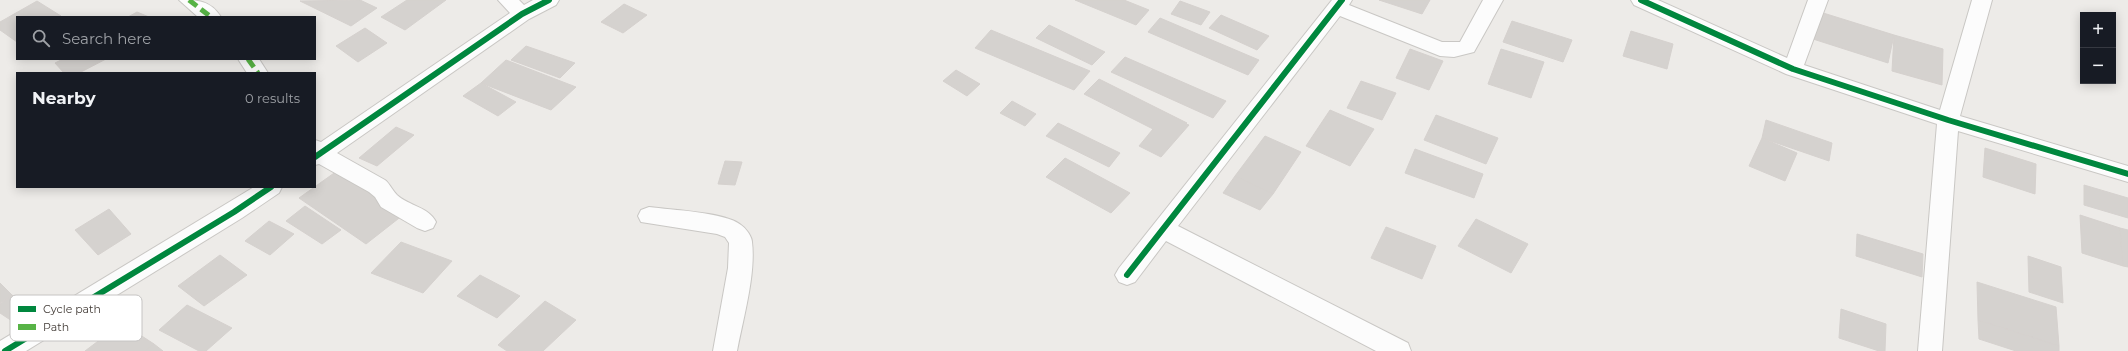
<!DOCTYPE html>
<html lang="en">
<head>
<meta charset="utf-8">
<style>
  body { margin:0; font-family:Montserrat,sans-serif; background:#242831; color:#f1f3f6 }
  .controls { position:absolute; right:12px; top:12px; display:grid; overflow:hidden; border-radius:0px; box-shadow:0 2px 10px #0003 }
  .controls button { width:36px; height:36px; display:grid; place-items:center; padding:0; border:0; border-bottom:1px solid #363941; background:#171b24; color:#f1f3f6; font:20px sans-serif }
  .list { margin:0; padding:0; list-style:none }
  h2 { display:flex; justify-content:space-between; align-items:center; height:52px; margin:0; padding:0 16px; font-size:17px }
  h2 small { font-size:13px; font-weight:400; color:#9ea1a6 }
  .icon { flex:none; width:22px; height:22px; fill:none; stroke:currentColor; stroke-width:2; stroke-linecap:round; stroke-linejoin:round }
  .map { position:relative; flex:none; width:2128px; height:351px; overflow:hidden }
  .search { position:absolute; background:#171b24; box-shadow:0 2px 10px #0003; left:16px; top:16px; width:300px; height:44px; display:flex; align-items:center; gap:10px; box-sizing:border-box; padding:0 14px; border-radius:0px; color:#9ea1a6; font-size:15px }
  .panel { position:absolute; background:#171b24; box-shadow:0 2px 10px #0003; left:16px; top:72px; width:300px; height:116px; border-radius:0px }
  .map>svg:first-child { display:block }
  .building { fill:#d5d2cf; stroke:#d5d1ce }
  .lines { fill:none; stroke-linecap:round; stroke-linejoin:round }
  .minor-casing { stroke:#c9c7c4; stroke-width:2 }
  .minor { fill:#fcfcfc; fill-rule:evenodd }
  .quiet { stroke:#57b346; stroke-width:5; stroke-dasharray:10 5; stroke-linecap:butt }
  .cycleway-casing { stroke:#fff; stroke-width:8 }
  .cycleway { stroke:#00873e; stroke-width:6 }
  .key { fill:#fff; stroke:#c6c4c3; stroke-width:1 }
  .key-label { font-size:11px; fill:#423b36 }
</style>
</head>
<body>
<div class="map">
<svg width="2128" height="351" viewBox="0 0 2128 351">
  <rect width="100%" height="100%" fill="#edebe8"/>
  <g class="building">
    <path d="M360,0l17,8 -26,18 -51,-25z"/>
    <path d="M407,0h39l-41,30 -24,-13z"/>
    <path d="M1075,0h49l25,10 -13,15z"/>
    <path d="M1379,0h51l-8,14z"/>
    <path d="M37,1l24,15 -44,1v25l-17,-12v-8z"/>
    <path d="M1180,1l30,11 -9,13 -30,-11z"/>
    <path d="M624,4l23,11 -24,18 -22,-11z"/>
    <path d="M137,12l12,5h-21z"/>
    <path d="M1820,12l74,23 -6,28 -75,-24z"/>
    <path d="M1221,15l48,21 -12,14 -48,-22z"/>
    <path d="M1160,18l99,42 -11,15 -100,-43z"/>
    <path d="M1512,21l60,19 -9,22 -60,-20z"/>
    <path d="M1049,25l56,27 -13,13 -56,-27z"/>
    <path d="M365,28l22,15 -29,19 -22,-16z"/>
    <path d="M991,30l99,41 -16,19 -99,-42z"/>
    <path d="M1631,31l42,13 -6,25 -44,-13z"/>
    <path d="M1894,35l49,14 -1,36 -50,-14z"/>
    <path d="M526,46l49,17 -15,15 -49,-18z"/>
    <path d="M1410,49l33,12 -14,29 -33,-12z"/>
    <path d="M1501,49l43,13 -13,36 -43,-14z"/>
    <path d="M1125,57l101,44 -13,17 -102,-46z"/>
    <path d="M63,59h43l-27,14h-15l-9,-10z"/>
    <path d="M506,60l70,27 -25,23 -70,-27z"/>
    <path d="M956,70l24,14 -13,12 -24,-15z"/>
    <path d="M1099,79l88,44 -1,1 3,1 -28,32 -22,-11 14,-17 -69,-35z"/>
    <path d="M1361,81l35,12 -14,27 -35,-12z"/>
    <path d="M481,83l35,19 -18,14 -35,-20z"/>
    <path d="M1012,101l24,13 -11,12 -25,-13z"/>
    <path d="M1330,110l44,19 -24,37 -44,-20z"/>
    <path d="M1436,115l62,23 -12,26 -62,-24z"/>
    <path d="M1766,120l66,23 -3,18 -67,-23z"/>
    <path d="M1058,123l62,30 -11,14 -63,-31z"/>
    <path d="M396,127l18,8 -37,31 -18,-8z"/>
    <path d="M1265,136l36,16 -28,42 -38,-18z"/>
    <path d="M1762,138l35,15 -12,28 -36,-15z"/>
    <path d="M1985,148l51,16 -1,30 -52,-17z"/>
    <path d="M1415,149l68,25 -9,24 -69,-25z"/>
    <path d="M1065,158l65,35 -19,20 -65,-36z"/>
    <path d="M725,161l17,1 -7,23 -17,-1z"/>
    <path d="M337,171l66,44 -37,29 -67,-46z"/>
    <path d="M1235,176l38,18 -13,16 -37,-17z"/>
    <path d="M2084,185l44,13v20l-44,-13z"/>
    <path d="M305,206l36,24 -19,14 -36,-23z"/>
    <path d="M109,209l22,25 -33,21 -23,-25z"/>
    <path d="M2080,215l40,13 3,38 -41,-13z"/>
    <path d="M1476,219l52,25 -17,29 -53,-27z"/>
    <path d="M269,221l25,13 -24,21 -25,-14z"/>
    <path d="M1386,227l50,19 -14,33 -51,-21z"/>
    <path d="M2120,228l8,2v37l-5,-1z"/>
    <path d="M1857,234l66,20 -1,23 -66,-21z"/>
    <path d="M401,242l51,19 -29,32 -52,-20z"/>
    <path d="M220,255l27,20 -43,31 -26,-20z"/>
    <path d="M2028,256l33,11 2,36 -34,-11z"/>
    <path d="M480,275l40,21 -23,22 -40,-22z"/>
    <path d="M1977,282l79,25 3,39 -81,-26z"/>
    <path d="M0,283l12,12 -12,8z"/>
    <path d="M12,295l21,14 -18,14 -15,-10v-9z"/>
    <path d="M545,301l31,19 -33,31h-36l-9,-6z"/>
    <path d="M187,305l45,23 -26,23h-7l-40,-21z"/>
    <path d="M1841,309l45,15 -1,27h-6l-40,-13z"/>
    <path d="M1978,320l81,26v5h-43l-37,-12z"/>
    <path d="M122,323l32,21 -9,7h-60z"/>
    <path d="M154,344l9,7h-18z"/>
  </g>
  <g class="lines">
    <defs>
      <g id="minor">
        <path d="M179,0c19,0 31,0 42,17h-23z"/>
        <path d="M498,0h21l5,5 9,-5h26l-3,5 -27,14 -192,134 48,27c5,4 7,10 12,15 12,11 32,12 39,27l-3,6 -8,3 -8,-3 -36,-21 -6,-10 -6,-5 -50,-28 -4,1v-25l6,2 189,-129z"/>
        <path d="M1332,0h20l-3,5 93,37h18l23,-42h20l-29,52 -20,5 -14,-1 -100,-40 -162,210 230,117 3,8h-35l-210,-110 -31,41 -8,3 -8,-3 -4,-7 4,-7z"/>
        <path d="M1631,0h27l129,58 21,-58h20l-24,65 136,45 32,-110h20l-32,116 168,50v16l-170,-51 -16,220h-24l19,-227 -151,-50 -152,-69z"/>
        <path d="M238,59h21l9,14h-21z"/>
        <path d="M254,187h28l-3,6 -37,25 -216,133h-26v-10z"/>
        <path d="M649,207c22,3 76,5 92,18 5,3 11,12 11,17 4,32 -9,77 -15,109h-24l15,-83 1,-25 -4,-6 -8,-3 -76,-12 -3,-6 3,-6z"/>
      </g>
    </defs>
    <use href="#minor" class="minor-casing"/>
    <use href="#minor" class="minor"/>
    <g class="quiet">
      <path d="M189,0l22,17"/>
      <path d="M248,59l10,14"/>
    </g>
    <defs>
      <g id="cycleway">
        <path d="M1641,0l152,69 155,51 180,54"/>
        <path d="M315,157l207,-143 27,-14"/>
        <path d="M1127,275l215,-275"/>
        <path d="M5,351l229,-139 37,-25"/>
      </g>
    </defs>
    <use href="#cycleway" class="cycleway-casing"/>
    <use href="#cycleway" class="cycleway"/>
  </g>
  <rect x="10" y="295" width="132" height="46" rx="6" class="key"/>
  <rect x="18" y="306" width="18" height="6" fill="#00873e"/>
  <rect x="18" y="324" width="18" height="6" fill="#57b346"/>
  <g class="key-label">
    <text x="43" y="313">Cycle path</text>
    <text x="43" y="331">Path</text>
  </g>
</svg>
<div class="controls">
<button>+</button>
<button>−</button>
</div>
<div class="search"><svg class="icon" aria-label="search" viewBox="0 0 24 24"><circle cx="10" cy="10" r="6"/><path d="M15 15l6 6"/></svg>Search here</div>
<section class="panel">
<h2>Nearby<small>0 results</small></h2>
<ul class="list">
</ul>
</section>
</div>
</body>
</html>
